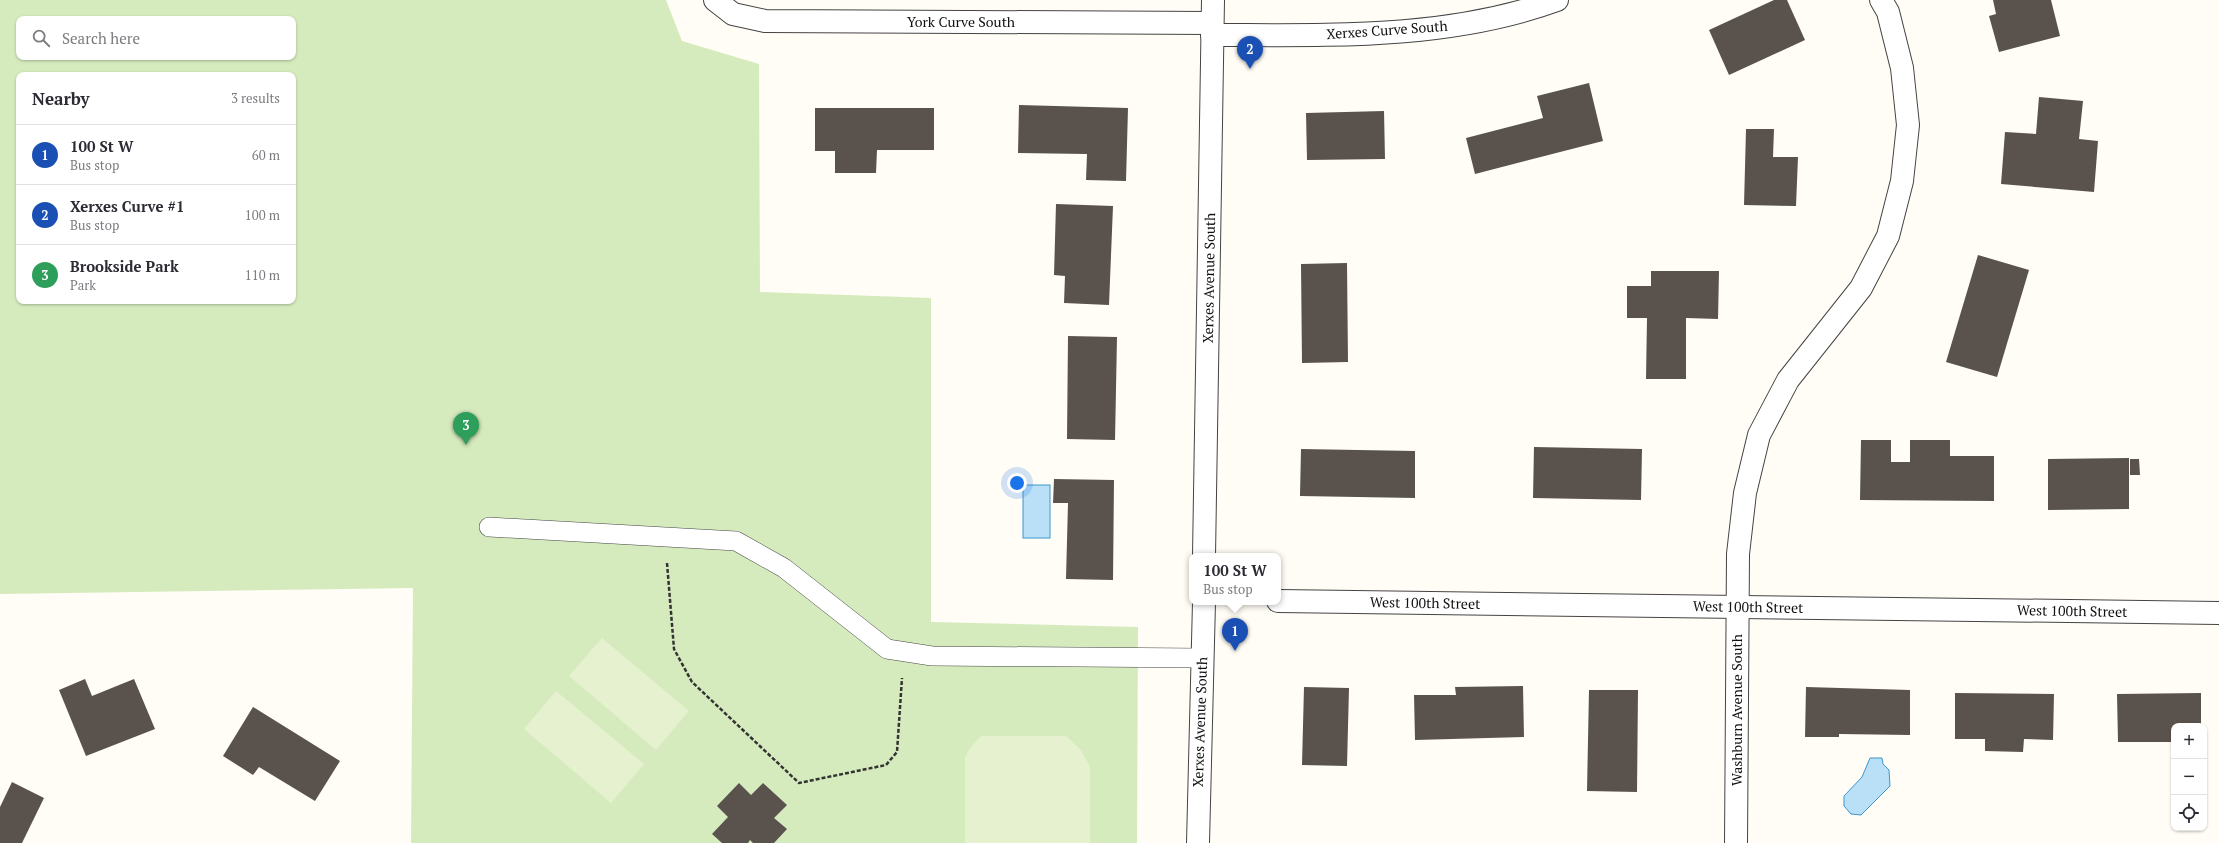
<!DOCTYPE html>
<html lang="en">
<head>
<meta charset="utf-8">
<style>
  body { margin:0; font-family:"PT Serif",serif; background:#f7f7f7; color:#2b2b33 }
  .controls { position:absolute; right:12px; bottom:12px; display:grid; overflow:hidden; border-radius:8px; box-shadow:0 1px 3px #0004 }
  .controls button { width:36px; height:36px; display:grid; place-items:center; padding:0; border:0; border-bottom:1px solid #e1e1e2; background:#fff; color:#2b2b33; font:20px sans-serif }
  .you { position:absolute; left:1017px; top:483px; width:14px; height:14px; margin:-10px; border:3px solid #fff; border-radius:50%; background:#1a73e8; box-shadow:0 0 0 6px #1a73e833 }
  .badge { display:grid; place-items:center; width:26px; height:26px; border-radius:50%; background:#0b8043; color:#fff; font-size:13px; font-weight:700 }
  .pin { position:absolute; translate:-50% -33px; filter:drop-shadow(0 1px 2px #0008) }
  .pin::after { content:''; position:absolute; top:21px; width:14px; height:12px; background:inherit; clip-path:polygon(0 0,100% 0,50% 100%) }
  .popup { position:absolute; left:1189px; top:553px; width:92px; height:52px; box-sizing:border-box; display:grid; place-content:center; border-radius:8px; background:#fff; filter:drop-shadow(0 1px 3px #0005); font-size:13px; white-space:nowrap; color:#7c7c81 }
  .popup b { font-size:15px; color:#2b2b33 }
  .popup::after { content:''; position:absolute; left:50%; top:100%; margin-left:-8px; border:8px solid transparent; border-top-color:#fff }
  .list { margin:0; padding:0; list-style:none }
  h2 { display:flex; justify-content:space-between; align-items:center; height:52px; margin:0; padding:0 16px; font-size:17px }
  h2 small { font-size:13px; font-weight:400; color:#7c7c81 }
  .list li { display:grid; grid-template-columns:26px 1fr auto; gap:12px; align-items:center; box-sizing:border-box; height:60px; padding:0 16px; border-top:1px solid #e1e1e2 }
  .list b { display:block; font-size:15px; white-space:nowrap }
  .list p { margin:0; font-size:13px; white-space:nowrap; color:#7c7c81 }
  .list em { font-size:13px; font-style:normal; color:#7c7c81 }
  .icon { flex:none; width:22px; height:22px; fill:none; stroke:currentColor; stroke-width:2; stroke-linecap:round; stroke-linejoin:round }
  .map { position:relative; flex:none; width:2219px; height:843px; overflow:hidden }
  .search { position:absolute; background:#fff; box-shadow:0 1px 3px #0004; left:16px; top:16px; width:280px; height:44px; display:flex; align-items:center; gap:10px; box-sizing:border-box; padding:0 14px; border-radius:8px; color:#7c7c81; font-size:15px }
  .panel { position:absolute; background:#fff; box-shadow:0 1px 3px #0004; left:16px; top:72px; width:280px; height:232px; border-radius:8px }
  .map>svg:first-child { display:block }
  .green { fill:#d5ebbd; fill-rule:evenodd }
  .pitch { fill:#e6f2cf }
  .water { fill:#b9e0f7; stroke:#3f96cf }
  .building { fill:#5a524d }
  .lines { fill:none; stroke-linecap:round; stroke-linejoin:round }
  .service-casing { stroke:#444; stroke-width:20 }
  .minor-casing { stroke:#444; stroke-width:24 }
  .tertiary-casing { stroke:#444; stroke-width:24 }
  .path { stroke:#333; stroke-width:2.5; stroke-dasharray:4 2; stroke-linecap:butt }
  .service { stroke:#fff; stroke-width:19 }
  .minor { stroke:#fff; stroke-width:22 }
  .tertiary { stroke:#fff; stroke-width:22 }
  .labels { text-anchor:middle; stroke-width:4; stroke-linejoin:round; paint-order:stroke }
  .street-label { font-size:14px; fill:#111; stroke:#fff }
</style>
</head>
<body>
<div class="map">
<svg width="2219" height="843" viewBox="0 0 2219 843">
  <rect width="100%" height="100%" fill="#fffdf5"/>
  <path class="green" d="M0,0h666l16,41 77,23 1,228 171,6v324l207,5 -1,216h-726l2,-255 -413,6zM19,19h274v38h-274zM19,75h274v226h-274z"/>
  <g class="pitch">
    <path d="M602,638l87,73 -33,39 -87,-74z"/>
    <path d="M556,691l88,73 -33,39 -87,-74z"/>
    <path d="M981,736h85l15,14 9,17v76h-125v-85l5,-10z"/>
  </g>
  <g class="water">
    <rect x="1023" y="485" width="27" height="53"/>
    <path d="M1870,758h12l1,6 6,6 1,16 -29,29 -10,-1 -7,-8v-10l18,-19z"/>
  </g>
  <g class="building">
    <path d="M1774,0h13l18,40 -76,35 -20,-45z"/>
    <path d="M1993,0h58l9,36 -61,16 -10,-36 7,-2z"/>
    <path d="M1589,83l14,58 -128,33 -9,-36 77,-20 -6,-22z"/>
    <path d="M2039,97l44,4 -4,38 19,2 -4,51 -93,-8 4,-52 31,2z"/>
    <path d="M1019,105l109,3 -2,73 -40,-1 1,-26 -69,-1z"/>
    <path d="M815,108h119v42h-57l-1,23h-41v-22h-20z"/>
    <path d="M1384,111l1,48 -78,1 -1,-47z"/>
    <path d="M1746,129h28l-1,28h25l-2,49 -52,-1z"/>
    <path d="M1056,204l57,2 -4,99 -45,-2 1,-27 -11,-1z"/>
    <path d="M1978,255l51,15 -32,107 -51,-15z"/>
    <path d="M1347,263l1,99 -46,1 -1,-99z"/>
    <path d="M1651,271h68l-1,48 -32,-1v61h-40l1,-61h-20v-32h24z"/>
    <path d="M1068,336l49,1 -2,103 -48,-1z"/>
    <path d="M1861,440h30v22h19v-22h40v16h44v45l-134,-1z"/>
    <path d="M1534,447l108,2 -1,51 -108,-2z"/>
    <path d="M1301,449l114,2v47l-115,-2z"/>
    <path d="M2129,458v51l-81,1v-51z"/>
    <path d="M2130,459h9l1,16h-10z"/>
    <path d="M1054,479l60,1 -1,100 -47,-1 2,-76h-15z"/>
    <path d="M85,679l7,17 42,-17 21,50 -69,27 -27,-66z"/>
    <path d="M1523,686l1,51 -109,3 -1,-45h42l-1,-8z"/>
    <path d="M1304,687l45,1 -2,78 -45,-1z"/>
    <path d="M1806,687l104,3v45l-71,-1v3h-34z"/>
    <path d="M1589,690h49l-1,102 -50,-1z"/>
    <path d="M1955,693l99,1 -1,46 -29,-1 -1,13 -38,-1v-12h-30z"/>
    <path d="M2201,693v33h-27v16h-56l-1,-48z"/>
    <path d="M253,707l87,54 -25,40 -56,-34 -6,8 -30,-19z"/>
    <path d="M12,782l32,16 -22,45h-22v-36z"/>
    <path d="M739,783l12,12 12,-12 24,22 -13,13 13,11 -13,14h-21l-3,-3 -2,3h-26l-10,-9 16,-17 -11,-11z"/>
  </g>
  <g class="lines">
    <defs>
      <path id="service" d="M489,527l247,14 48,27 103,81 45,7 270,2"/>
      <g id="minor">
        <path d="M715,0l18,14 32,7 447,2"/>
        <path d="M1212,35c116,0 235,5 345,-35"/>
        <path d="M1278,601l941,12"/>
        <path d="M1736,843l2,-289 7,-61 14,-58 29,-55 73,-92 27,-52 14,-55 6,-56 -6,-57 -14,-56 -7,-12"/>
      </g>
      <g id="tertiary">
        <path d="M1204,556l9,-556"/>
        <path d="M1198,843l6,-241"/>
      </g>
    </defs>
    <use href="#service" class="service-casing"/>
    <use href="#minor" class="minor-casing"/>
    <use href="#tertiary" class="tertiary-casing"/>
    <path class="path" d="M667,563l7,86 18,33 107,101 87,-18 11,-13 5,-74"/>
    <use href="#service" class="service"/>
    <use href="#minor" class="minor"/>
    <use href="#tertiary" class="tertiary"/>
  </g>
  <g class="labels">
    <g class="street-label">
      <text x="961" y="27">York Curve South</text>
      <text transform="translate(1387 30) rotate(-4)" y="5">Xerxes Curve South</text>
      <text transform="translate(1209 278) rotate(-89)" y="5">Xerxes Avenue South</text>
      <text transform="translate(1425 603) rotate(1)" y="5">West 100th Street</text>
      <text transform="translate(1748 607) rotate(1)" y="5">West 100th Street</text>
      <text transform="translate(2072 611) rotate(1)" y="5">West 100th Street</text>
      <text transform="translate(1737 710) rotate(-90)" y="5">Washburn Avenue South</text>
      <text transform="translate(1200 722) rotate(-88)" y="5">Xerxes Avenue South</text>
    </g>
  </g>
</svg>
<div class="controls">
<button>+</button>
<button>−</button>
<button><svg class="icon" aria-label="locate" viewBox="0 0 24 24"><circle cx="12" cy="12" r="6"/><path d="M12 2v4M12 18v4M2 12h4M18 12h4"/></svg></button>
</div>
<div class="you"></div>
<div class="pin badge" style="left:1235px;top:651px;background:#1a4fb4">1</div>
<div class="popup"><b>100 St W</b>Bus stop</div>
<div class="pin badge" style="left:1250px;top:69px;background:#1a4fb4">2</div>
<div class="pin badge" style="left:466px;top:445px;background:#2e9e5b">3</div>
<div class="search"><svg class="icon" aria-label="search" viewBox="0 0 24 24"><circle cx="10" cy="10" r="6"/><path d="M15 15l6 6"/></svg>Search here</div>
<section class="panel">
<h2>Nearby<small>3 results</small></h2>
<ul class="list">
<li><span class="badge" style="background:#1a4fb4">1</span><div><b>100 St W</b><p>Bus stop</p></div><em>60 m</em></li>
<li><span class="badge" style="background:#1a4fb4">2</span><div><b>Xerxes Curve #1</b><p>Bus stop</p></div><em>100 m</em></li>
<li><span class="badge" style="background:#2e9e5b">3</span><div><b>Brookside Park</b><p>Park</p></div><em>110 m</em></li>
</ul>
</section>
</div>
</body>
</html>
